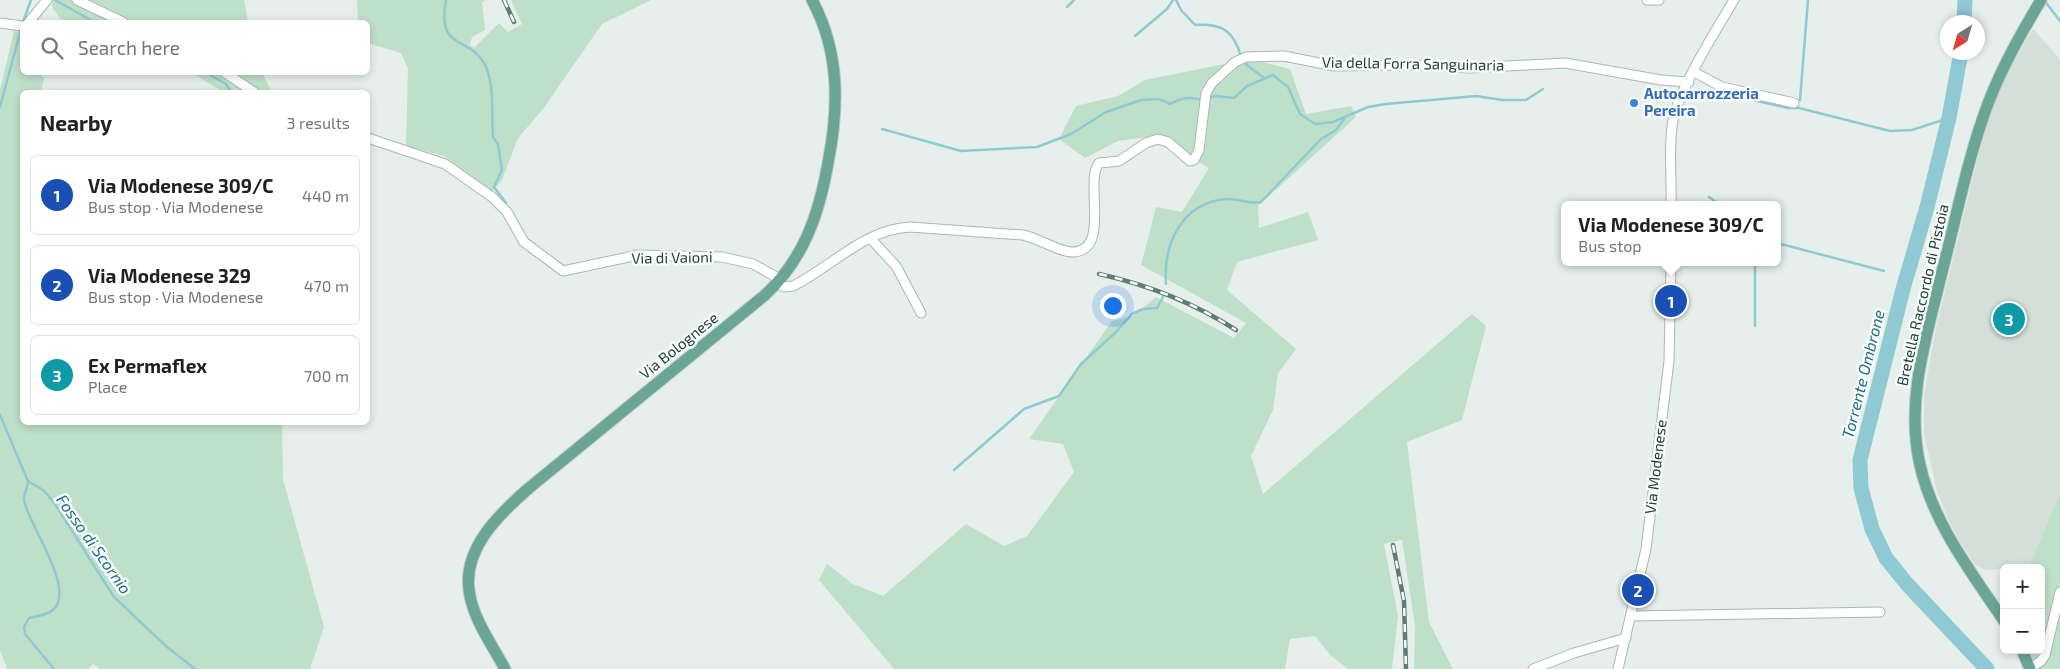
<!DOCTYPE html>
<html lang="en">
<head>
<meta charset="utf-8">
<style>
  body { margin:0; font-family:"Exo 2",sans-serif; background:#f6f6f6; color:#202124 }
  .controls { position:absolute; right:15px; bottom:15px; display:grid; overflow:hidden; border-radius:8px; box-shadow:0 2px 8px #0003 }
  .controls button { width:45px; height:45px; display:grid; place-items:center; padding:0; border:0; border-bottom:1px solid #e0e0e0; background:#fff; color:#202124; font:25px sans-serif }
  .compass { position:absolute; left:1940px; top:15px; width:45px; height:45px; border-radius:50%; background:#fff; box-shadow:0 2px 8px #0003; rotate:217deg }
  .you { position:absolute; left:1112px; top:305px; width:18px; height:18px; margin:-12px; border:4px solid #fff; border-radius:50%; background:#1a73e8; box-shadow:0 0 0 8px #1a73e833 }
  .badge { display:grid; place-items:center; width:32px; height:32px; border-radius:50%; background:#7f4e3f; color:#fff; font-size:16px; font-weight:700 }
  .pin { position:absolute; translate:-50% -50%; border:2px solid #fff; box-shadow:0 1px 5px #0006 }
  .popup { position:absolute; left:1561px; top:201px; width:220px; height:65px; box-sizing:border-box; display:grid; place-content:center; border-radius:8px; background:#fff; filter:drop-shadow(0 1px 4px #0005); font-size:16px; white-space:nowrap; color:#757577 }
  .popup b { font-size:19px; color:#202124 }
  .popup::after { content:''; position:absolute; left:50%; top:100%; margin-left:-10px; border:10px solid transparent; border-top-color:#fff }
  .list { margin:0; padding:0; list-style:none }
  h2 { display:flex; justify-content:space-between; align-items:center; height:65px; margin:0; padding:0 20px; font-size:21px }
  h2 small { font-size:16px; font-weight:400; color:#757577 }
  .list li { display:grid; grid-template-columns:32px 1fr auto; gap:15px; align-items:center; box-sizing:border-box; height:80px; margin:0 10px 10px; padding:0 10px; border:1px solid #e0e0e0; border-radius:8px }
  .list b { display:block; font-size:19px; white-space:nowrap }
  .list p { margin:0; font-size:16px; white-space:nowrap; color:#757577 }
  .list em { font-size:16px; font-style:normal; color:#757577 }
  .icon { flex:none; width:28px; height:28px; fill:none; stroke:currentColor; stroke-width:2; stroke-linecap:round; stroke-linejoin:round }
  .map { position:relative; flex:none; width:2060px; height:669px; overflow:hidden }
  .search { position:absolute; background:#fff; box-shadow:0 2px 8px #0003; left:20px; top:20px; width:350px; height:55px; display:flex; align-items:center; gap:12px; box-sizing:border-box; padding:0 18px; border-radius:8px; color:#757577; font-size:19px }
  .panel { position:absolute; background:#fff; box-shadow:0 2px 8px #0003; left:20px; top:90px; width:350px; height:335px; border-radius:8px }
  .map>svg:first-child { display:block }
  .built { fill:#d4dfda }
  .green { fill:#bfe0c8 }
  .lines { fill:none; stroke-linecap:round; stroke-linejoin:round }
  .stream { stroke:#8ec9d4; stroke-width:2.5 }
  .river { stroke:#8ec9d4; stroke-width:15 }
  .minor-casing { stroke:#a8b8b2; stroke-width:11 }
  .major-casing { stroke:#c2cac8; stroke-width:13 }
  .minor { stroke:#fff; stroke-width:9 }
  .major { stroke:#6aa596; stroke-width:11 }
  .rail-casing { stroke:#5f7d75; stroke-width:4.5 }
  .rail { stroke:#f7fbf9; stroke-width:2.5; stroke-dasharray:8; stroke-linecap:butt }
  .shop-dot { fill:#3f7fe0; stroke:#f7fbf9; stroke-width:2 }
  .labels { text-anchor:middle; stroke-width:5; stroke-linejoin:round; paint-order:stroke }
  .street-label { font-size:15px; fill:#24423a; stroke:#f7fbf9 }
  .shop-label { font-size:15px; font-weight:bold; fill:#366cbe; stroke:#f7fbf9; text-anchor:start }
  .water-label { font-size:16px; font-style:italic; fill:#1c6f80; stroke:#f7fbf9 }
</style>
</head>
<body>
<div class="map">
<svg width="2060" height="669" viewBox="0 0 2060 669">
  <rect width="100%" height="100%" fill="#e6efeb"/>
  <path class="built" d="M2033,29l27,30v434l-32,75 -42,2 -11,-5 -16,-25 -11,-21 -11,-28 -13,-57v-39l12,-67 46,-187 16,-47 12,-26z"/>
  <g class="green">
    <path d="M52,0h192l4,22h-185l-10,-13z"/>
    <path d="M357,0h128l-3,2 3,28 -13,7 -2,8 4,3 25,-25 9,9 14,-8 -11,-24h140l-49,24 -59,85 -25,29 -16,42 -10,12 -48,-36 -38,-10 2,-78 -7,-15 -33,-10v-21h-10z"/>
    <path d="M14,31l8,2v39l16,1 6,5 -3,14h-19v330l260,1 1,56 41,148 -14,42h-209l-8,-5 -5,5h-81l-7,-19v-560z"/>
    <path d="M1249,59l41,10 16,45 45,-8 5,11 -98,89 1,22 49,-16 10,28 -81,22 -10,28 69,59 -18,24 -5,37 -22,46 12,38 209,-180 14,12 -24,94 -55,22 22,180 24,47h-39l1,-43 -13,-86 -18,4 14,72 -6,53h-44l-17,-13 -16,-20 -25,3 -5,30h-391l-75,-89 8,-16 26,20 30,12 83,-72 38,22 23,-10 47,-64 -11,-28 -34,-5 83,-118 21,-5 23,-19 78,41 12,-15 -105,-58 15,-58 26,5 27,-44 -54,-32 -37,5 -33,17 -26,-19 17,-33 42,-10 27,-16z"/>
    <path d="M192,73h70l10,19h-49z"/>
    <path d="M2060,493v176h-22l-9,-19h12v-82h-13z"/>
  </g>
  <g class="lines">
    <g class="stream">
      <path d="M55,0l39,22"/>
      <path d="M446,0c-10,53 25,34 40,67 9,21 5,47 7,70l5,7 4,26 -8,17 12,16"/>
      <path d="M1176,0l5,10 14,15c27,-2 39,6 46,32"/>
      <path d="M2044,0l16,21"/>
      <path d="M1067,7l7,-7"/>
      <path d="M23,22l8,-22"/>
      <path d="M1135,36l32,-27 6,-9"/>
      <path d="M1243,62l21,16"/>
      <path d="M205,72l21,12 5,8"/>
      <path d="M1691,95l44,1 53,12h11l91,23 22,-1 37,-12"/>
      <path d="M1208,98l7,-2 19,2 13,-12 26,-11 15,12 12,27 15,10 18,-2 35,-15 18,-3 90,-8 26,4h24l17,-11"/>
      <path d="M1800,100l8,-100"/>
      <path d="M0,107l21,-78"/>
      <path d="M882,129l79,22 76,-4 34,-13 35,-22 35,-12 18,-1 11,5c13,-7 20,-7 33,-4"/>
      <path d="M1709,197l11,8"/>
      <path d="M1777,243l107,28"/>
      <path d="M1166,284c-3,-39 15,-81 60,-85 12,-1 22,6 35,3l60,-63 15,-9 8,-11"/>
      <path d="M1755,326v-64"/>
      <path d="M0,415l28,66 15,9 10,11 61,96 53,50 28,22"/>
      <path d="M954,470l70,-61 35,-13 22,-32 34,-31 17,-19 11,-5 14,-1 6,-11"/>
      <path d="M28,481c0,6 -5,14 -4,19 4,24 51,87 30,109 -6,6 -16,7 -25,9l-5,9 1,7 29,35"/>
    </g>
    <g class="river">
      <path d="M1964,22l1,-22"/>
      <path d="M1961,52l-12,66 -22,89 -24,82 -43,171 1,28 11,41 14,29 21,26 80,85"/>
    </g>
    <defs>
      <g id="minor">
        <path d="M77,0l46,22"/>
        <path d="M1647,0h12"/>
        <path d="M29,22l18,-22"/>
        <path d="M0,23l22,3"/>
        <path d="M224,72l30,20"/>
        <path d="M1694,72l28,15 72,16"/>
        <path d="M368,138l77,26 47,33 15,15 17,30 39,29 75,-16 84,2 31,7 27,15"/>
        <path d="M1671,205c1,-26 -3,-60 2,-85 8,-35 42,-88 61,-120"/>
        <path d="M871,239l25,27 25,47"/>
        <path d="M778,283l6,4 9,-1c38,-19 72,-57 117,-59l113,8c15,3 38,18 51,17 37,-3 10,-70 25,-89l20,-2 27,-18 12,-4 10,3 22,19 4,-1 5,-10 7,-57 6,-10 23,-21 11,-5 38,-1 50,10 84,-1 52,3 95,-5 96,17 28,2"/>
        <path d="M1632,616l248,-4"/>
        <path d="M2030,668l11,-7 4,-6 15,-63"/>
        <path d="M1533,669l41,-16 52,-15"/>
        <path d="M1618,669l28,-120 23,-188 2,-99"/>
      </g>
      <g id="major">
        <path d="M2004,621c-33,-49 -71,-98 -84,-156 -15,-65 7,-130 22,-193 15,-57 26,-116 47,-171 14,-36 33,-69 52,-101"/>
        <path d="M2022,650l8,19"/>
        <path d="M505,669c-12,-23 -30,-47 -35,-73 -10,-45 28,-81 59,-108l236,-193c39,-36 54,-81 63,-132 11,-56 12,-111 -16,-163"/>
      </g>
    </defs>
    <use href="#minor" class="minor-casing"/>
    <use href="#major" class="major-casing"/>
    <use href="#minor" class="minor"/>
    <use href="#major" class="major"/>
    <defs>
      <g id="rail">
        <path d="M504,0l10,22"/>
        <path d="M1099,274c50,11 95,29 137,56"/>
        <path d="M1393,545l11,56 2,68"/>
      </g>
    </defs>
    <use href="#rail" class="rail-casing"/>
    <use href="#rail" class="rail"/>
  </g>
  <circle class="shop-dot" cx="1634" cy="103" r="5"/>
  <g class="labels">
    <g class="street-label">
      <text transform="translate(1413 64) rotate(1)" y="5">Via della Forra Sanguinaria</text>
      <text transform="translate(672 258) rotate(-1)" y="5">Via di Vaioni</text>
      <text transform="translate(1923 295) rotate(-77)" y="5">Bretella Raccordo di Pistoia</text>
      <text transform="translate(679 346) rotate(-39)" y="5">Via Bolognese</text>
      <text transform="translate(1656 467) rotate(-83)" y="5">Via Modenese</text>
    </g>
    <g class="shop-label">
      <text x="1644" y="99">Autocarrozzeria<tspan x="1644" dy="17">Pereira</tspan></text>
    </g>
    <g class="water-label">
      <text transform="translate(1863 374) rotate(-76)" y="6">Torrente Ombrone</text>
      <text transform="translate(94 544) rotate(55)" y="6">Fosso di Scornio</text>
    </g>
  </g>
</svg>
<div class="controls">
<button>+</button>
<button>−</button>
</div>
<svg class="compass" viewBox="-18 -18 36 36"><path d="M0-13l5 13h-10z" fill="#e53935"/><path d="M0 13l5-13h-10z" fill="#757577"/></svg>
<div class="you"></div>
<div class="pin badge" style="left:1671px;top:301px;background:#1a4fb4">1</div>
<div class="popup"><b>Via Modenese 309/C</b>Bus stop</div>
<div class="pin badge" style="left:1638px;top:590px;background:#1a4fb4">2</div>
<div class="pin badge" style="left:2009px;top:319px;background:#0f9aa8">3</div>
<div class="search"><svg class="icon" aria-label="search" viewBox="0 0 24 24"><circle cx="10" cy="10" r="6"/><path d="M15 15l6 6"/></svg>Search here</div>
<section class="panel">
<h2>Nearby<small>3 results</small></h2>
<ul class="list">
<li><span class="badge" style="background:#1a4fb4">1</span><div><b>Via Modenese 309/C</b><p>Bus stop · Via Modenese</p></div><em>440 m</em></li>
<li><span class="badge" style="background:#1a4fb4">2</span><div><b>Via Modenese 329</b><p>Bus stop · Via Modenese</p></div><em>470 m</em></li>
<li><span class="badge" style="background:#0f9aa8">3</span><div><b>Ex Permaflex</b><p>Place</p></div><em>700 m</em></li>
</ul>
</section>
</div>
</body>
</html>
